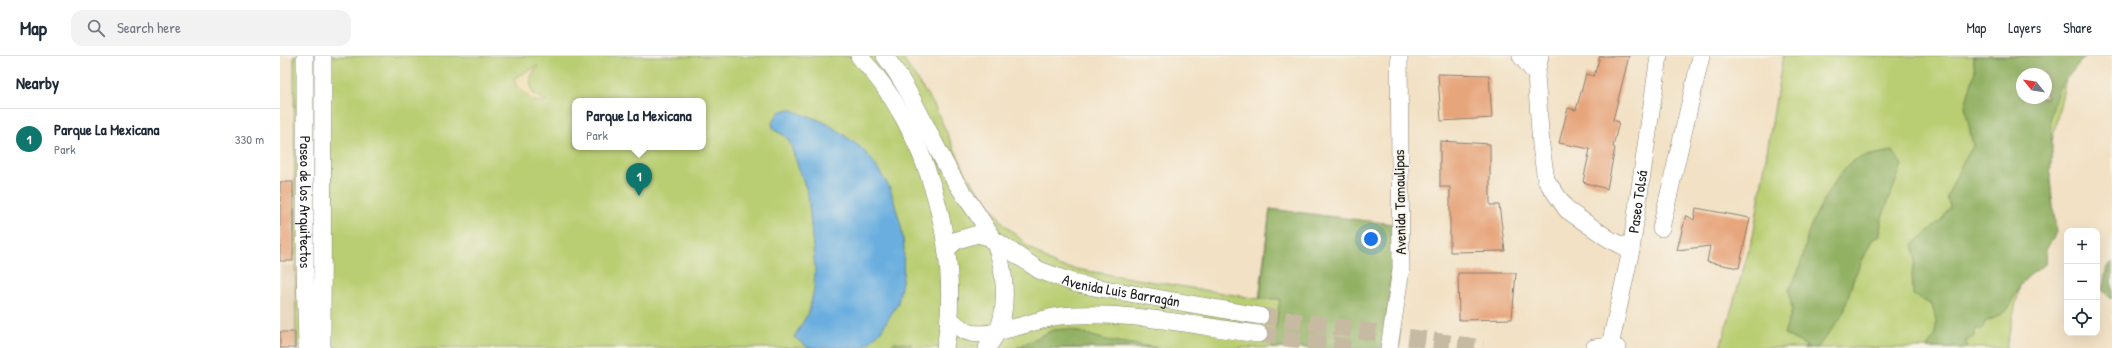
<!DOCTYPE html>
<html lang="en">
<head>
<meta charset="utf-8">
<style>
  body { margin:0; font-family:"Patrick Hand",sans-serif; background:#f2f2f3; color:#1f2937 }
  .controls { position:absolute; right:12px; bottom:12px; display:grid; overflow:hidden; border-radius:8px; box-shadow:0 4px 16px #0002 }
  .controls button { width:36px; height:36px; display:grid; place-items:center; padding:0; border:0; border-bottom:1px solid #e0e1e3; background:#fff; color:#1f2937; font:20px sans-serif }
  .compass { position:absolute; left:1736px; top:12px; width:36px; height:36px; border-radius:50%; background:#fff; box-shadow:0 4px 16px #0002; rotate:300deg }
  .you { position:absolute; left:1091px; top:183px; width:14px; height:14px; margin:-10px; border:3px solid #fff; border-radius:50%; background:#1a73e8; box-shadow:0 0 0 6px #1a73e833 }
  .badge { display:grid; place-items:center; width:26px; height:26px; border-radius:50%; background:#0f766e; color:#fff; font-size:13px; font-weight:700 }
  .pin { position:absolute; translate:-50% -33px; filter:drop-shadow(0 1px 2px #0008) }
  .pin::after { content:''; position:absolute; top:21px; width:14px; height:12px; background:inherit; clip-path:polygon(0 0,100% 0,50% 100%) }
  .popup { position:absolute; left:292px; top:42px; width:134px; height:52px; box-sizing:border-box; display:grid; place-content:center; border-radius:8px; background:#fff; filter:drop-shadow(0 1px 3px #0005); font-size:13px; white-space:nowrap; color:#747a83 }
  .popup b { font-size:15px; color:#1f2937 }
  .popup::after { content:''; position:absolute; left:50%; top:100%; margin-left:-8px; border:8px solid transparent; border-top-color:#fff }
  .list { margin:0; padding:0; list-style:none }
  h2 { display:flex; justify-content:space-between; align-items:center; height:52px; margin:0; padding:0 16px; font-size:17px }
  h2 small { font-size:13px; font-weight:400; color:#747a83 }
  .list li { display:grid; grid-template-columns:26px 1fr auto; gap:12px; align-items:center; box-sizing:border-box; height:60px; padding:0 16px; border-top:1px solid #e0e1e3 }
  .list b { display:block; font-size:15px; white-space:nowrap }
  .list p { margin:0; font-size:13px; white-space:nowrap; color:#747a83 }
  .list em { font-size:13px; font-style:normal; color:#747a83 }
  .icon { flex:none; width:22px; height:22px; fill:none; stroke:currentColor; stroke-width:2; stroke-linecap:round; stroke-linejoin:round }
  .map { position:relative; flex:none; width:1832px; height:292px; overflow:hidden }
  header { display:flex; align-items:center; gap:24px; box-sizing:border-box; height:56px; padding:0 20px; background:#fff; border-bottom:1px solid #e0e1e3 }
  header strong { font-size:19px }
  nav { display:flex; gap:22px; margin-inline-start:auto; font-size:14px }
  .search { width:280px; height:36px; background:#f2f2f3; display:flex; align-items:center; gap:10px; box-sizing:border-box; padding:0 14px; border-radius:12px; color:#747a83; font-size:15px }
  main { display:flex }
  aside { flex:1; background:#fff }
  .map>svg:first-child { display:block }
  .built { fill:#e4d0b4 }
  .green { fill:#b9ce72; stroke:#6a7547; fill-rule:evenodd }
  .forest { fill:#92b164; stroke:#576640; fill-rule:evenodd }
  .sand { fill:#eeda9e; stroke:#857b5d }
  .water { fill:#69aedf; stroke:#42657e }
  .building { fill:#e7a57b }
  .lines { fill:none; stroke-linecap:round; stroke-linejoin:round }
  .minor-tunnel { stroke:#c7baa2; stroke-width:17; stroke-dasharray:17 8; stroke-linecap:butt }
  .minor-casing { stroke:#877e70; stroke-width:18 }
  .minor { stroke:#fff; stroke-width:17 }
  .labels { text-anchor:middle; stroke-width:3; stroke-linejoin:round; paint-order:stroke }
  .street-label { font-size:15px; fill:#1c1c1c; stroke:#f7f3e8 }
</style>
</head>
<body>
<header>
<strong>Map</strong>
<div class="search"><svg class="icon" aria-label="search" viewBox="0 0 24 24"><circle cx="10" cy="10" r="6"/><path d="M15 15l6 6"/></svg>Search here</div>
<nav><a>Map</a><a>Layers</a><a>Share</a></nav>
</header>
<main>
<aside>
<h2>Nearby<small></small></h2>
<ul class="list">
<li><span class="badge">1</span><div><b>Parque La Mexicana</b><p>Park</p></div><em>330 m</em></li>
</ul>
</aside>
<div class="map">
<svg width="1832" height="292" viewBox="0 0 1832 292">
  <rect width="100%" height="100%" fill="#f7f3e8"/>
  <filter id="ink" filterUnits="userSpaceOnUse"><feTurbulence type="fractalNoise" baseFrequency=".025" numOctaves="2"/><feDisplacementMap in="SourceGraphic" scale="8" xChannelSelector="R" yChannelSelector="G"/><feConvolveMatrix kernelMatrix="1 2 1 2 8 2 1 2 1" color-interpolation-filters="sRGB"/></filter>
  <filter id="wash" filterUnits="userSpaceOnUse"><feTurbulence type="fractalNoise" baseFrequency=".012" numOctaves="4" result="noise"/><feDisplacementMap in="SourceGraphic" scale="16" xChannelSelector="R" yChannelSelector="G"/><feGaussianBlur stdDeviation="0.9" result="paint"/><feColorMatrix in="noise" values="0 0 0 0 0 0 0 0 0 0 0 0 0 0 0 0 0 1.4 0 .05"/><feComposite in="paint" operator="in"/></filter>
  <g filter="url(#wash)">
    <rect width="100%" height="100%" fill="#f2e1c4"/>
    <path class="built" d="M0,209l15,1 1,82h-16z"/>
    <g class="green">
      <path d="M14,0h607l33,49 32,69 38,50 26,24 27,18 202,33 11,-90 124,41 -10,98h-1088zM295,45h128v46h-128z"/>
      <path d="M1503,0h288l-65,292h-286l33,-112zM1742,18h24v24h-24z"/>
    </g>
    <g class="forest">
      <path d="M1693,0h112l-27,33 -8,28 2,30 -2,33 6,52 -10,18 -1,14c-7,6 -17,11 -22,18 -15,19 -9,31 -37,39l-5,9 -4,-2 -4,9 -7,4 2,7h-41c11,-18 11,-22 5,-43l-19,-10 -1,-22 4,-15 -3,-13 30,-27 7,-11 -3,-10 14,-31 12,-20 -8,-40 10,-35zM1742,18h24v24h-24z"/>
      <path d="M1613,95l9,14 -21,55 -1,15 -8,5 -19,40 -10,35 -26,33h-13l3,-2 -23,-12 8,-24 -3,-20c9,-16 15,-34 18,-52 3,-17 33,-72 50,-79 11,-4 24,-6 36,-8z"/>
      <path d="M990,153l123,15 1,26 -9,89 -4,9h-109l8,-49h-20z"/>
      <path d="M1832,206v36l-10,-8 5,-23z"/>
      <path d="M789,273l37,11 54,8h-144l37,-18z"/>
      <path d="M614,286l17,2 -1,4h-21z"/>
    </g>
    <path class="sand" d="M258,10c-8,8 -10,18 -4,28l13,7c-19,4 -17,-7 -30,-13l-3,-8c3,-4 19,-12 24,-14z"/>
    <path class="water" d="M509,53l35,13 13,8 23,17 12,13 18,28 11,38 3,21 -1,29 -5,27 -17,28 -12,12 -8,5h-52l-15,-11 15,-25 5,-23 1,-20 -7,-75 -19,-53 -5,-6 -10,-5 -2,-7 7,-11z"/>
    <g id="blocks">
      <g class="building">
        <path d="M1320,0h29l-16,64 6,2 -6,25 2,1 -8,41 -24,-7 7,-33 -31,-6 9,-35 8,2 10,-36 8,2z"/>
        <path d="M1158,18l51,1 3,43 -51,3z"/>
        <path d="M1160,85l50,3v61h9l6,46 -55,1v-65h-10z"/>
        <rect x="0" y="126" width="13" height="79"/>
        <path d="M1416,152l54,10 -11,50 -32,-6 3,-16 -33,4 9,-35 8,5z"/>
        <path d="M1178,217h58l-4,46 -53,1z"/>
        <rect x="0" y="276" width="15" height="16"/>
      </g>
    </g>
  </g>
  <g filter="url(#ink)">
    <use href="#blocks" fill-opacity="0" stroke="#877e70" stroke-width="1"/>
    <g class="lines">
      <g class="minor-tunnel">
        <path d="M980,260l223,32"/>
        <path d="M979,278l96,14"/>
      </g>
      <defs>
        <g id="minor">
          <path id="s1" d="M25,0v210l2,82"/>
          <path d="M579,0c68,71 104,195 86,292"/>
          <path d="M605,0c26,34 41,73 62,111 13,25 32,46 45,71 12,22 15,57 10,80 -2,12 -9,21 -15,30"/>
          <path d="M1241,0l15,18"/>
          <path d="M1260,0l-4,18 5,72 5,34 21,30 42,29 22,11"/>
          <path d="M1381,172l40,-172"/>
          <path id="s2" d="M667,193l10,-9 21,-6 14,4 47,32 38,14 183,32"/>
          <path d="M669,262c7,6 13,13 22,15 22,5 65,-14 89,-17 66,-6 134,10 199,18"/>
          <path id="s3" d="M1330,290l21,-96 28,-194"/>
          <path d="M42,292l1,-292"/>
          <path d="M1109,292l12,-79 -2,-213"/>
          <path d="M1314,292l16,-2 7,2"/>
        </g>
      </defs>
      <use href="#minor" class="minor-casing"/>
      <use href="#minor" class="minor"/>
    </g>
  </g>
  <g class="labels">
    <g class="street-label">
      <text dy="5" stroke="none"><textPath href="#s1" startOffset="146">Paseo de los Arquitectos</textPath></text>
      <text transform="translate(1120 146) rotate(-91)" y="5">Avenida Tamaulipas</text>
      <text dy="5" stroke="none"><textPath href="#s3" startOffset="147">Paseo Tolsá</textPath></text>
      <text dy="5" stroke="none"><textPath href="#s2" startOffset="192">Avenida Luis Barragán</textPath></text>
    </g>
  </g>
</svg>
<div class="controls">
<button>+</button>
<button>−</button>
<button><svg class="icon" aria-label="locate" viewBox="0 0 24 24"><circle cx="12" cy="12" r="6"/><path d="M12 2v4M12 18v4M2 12h4M18 12h4"/></svg></button>
</div>
<svg class="compass" viewBox="-18 -18 36 36"><path d="M0-13l5 13h-10z" fill="#e53935"/><path d="M0 13l5-13h-10z" fill="#747a83"/></svg>
<div class="you"></div>
<div class="pin badge" style="left:359px;top:140px">1</div>
<div class="popup"><b>Parque La Mexicana</b>Park</div>
</div>
</main>
</body>
</html>
